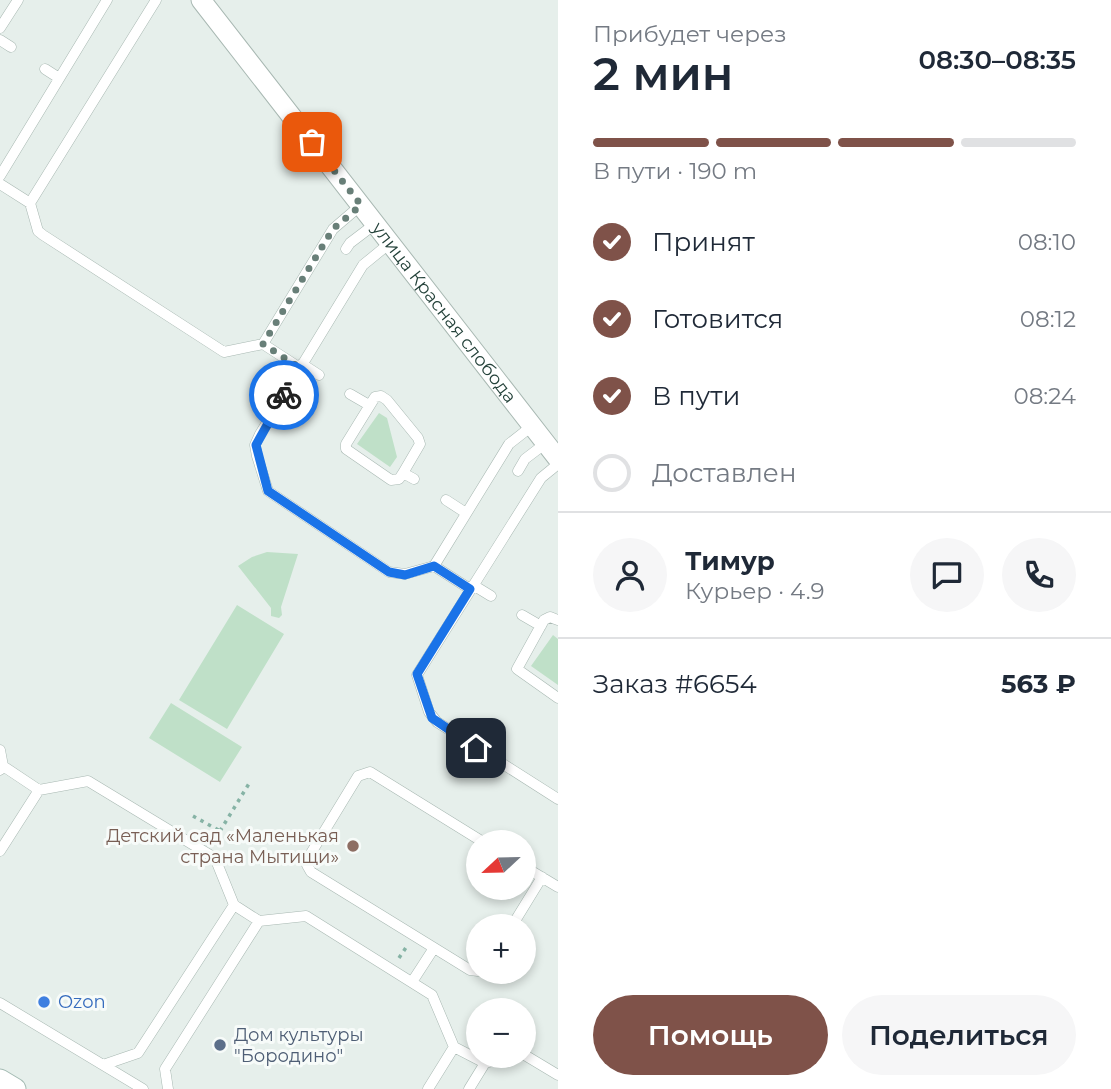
<!DOCTYPE html>
<html lang="ru">
<meta charset="utf-8">
<style>
body{margin:0;font-family:Montserrat,sans-serif;background:#f6f6f7;color:#1f2937;height:100vh;display:flex;flex-direction:column;font-size:26px;white-space:nowrap}
*{box-sizing:border-box;margin:0}
p{font-size:23px;color:#747a83}
.icon{flex:none;width:38px;height:38px;fill:none;stroke:currentColor;stroke-width:2;stroke-linecap:round;stroke-linejoin:round}
.map{position:relative;flex:1;overflow:hidden}
.side{display:flex;flex-direction:column;background:#fff;width:553px}
.side>*{flex:none}
.needle{width:46px;rotate:248deg}
.tools{position:absolute;left:466px;top:830px;display:grid;gap:14px}
.tools a{display:grid;place-items:center;width:70px;height:70px;border-radius:50%;background:#fff;box-shadow:0 4px 10px #0003;font-size:35px}
.pin{position:absolute;display:grid;place-items:center;width:60px;height:60px;color:#fff;margin:-30px;border-radius:14px;box-shadow:0 4px 10px #0006}
.courier{position:absolute;display:grid;place-items:center;width:70px;height:70px;margin:-35px;border:5px solid #1a73e8;border-radius:50%;background:#fff;color:#222;box-shadow:0 2px 9px #0007}
.summary em{font-style:normal;font-weight:600}
.summary div{display:flex;flex-direction:column-reverse}
.summary{display:flex;align-items:center;justify-content:space-between;height:119px;padding:0 35px}
h1{font-size:46px;font-weight:600;line-height:52px}
.bar{display:grid;grid-template-columns:repeat(4,1fr);gap:10px 7px;align-content:center;height:84px;padding:0 35px}
.bar i{height:9px;border-radius:5px;background:#e0e1e3}
.bar .on{background:#7f5249}
.bar p{grid-column:span 4}
.line{display:flex;align-items:center;gap:18px;padding:0 35px;border-top:2px solid #e0e1e3}
.line div{flex:1}
.round{display:grid;place-items:center;flex:none;width:74px;height:74px;border-radius:37px;background:#f6f6f7}
ol{padding:0 35px;list-style:none}
li{display:flex;align-items:center;gap:21px;height:77px}
li p{margin-inline-start:auto}
li .icon{padding:7px;border-radius:50%;background:#7f5249;color:#fff;stroke-width:4}
li:last-child{color:#747a83}
li i{width:38px;height:38px;border:4px solid #e0e1e3;border-radius:50%}
.primary-button{display:flex;gap:14px;margin-top:auto;padding:14px 35px}
.primary-button a{flex:1;height:80px;border-radius:42px;background:#7f5249;color:#fff;font-size:28px;font-weight:600;line-height:80px;text-align:center}
.primary-button a+a{background:#f6f6f7;color:#1f2937}
main{display:flex;flex:1;min-height:0}
.map>svg:first-child{display:block}
</style>
<main>
<div class="map">
<svg width="558" height="1089" viewBox="0 0 558 1089">
<rect width="100%" height="100%" fill="#e6efeb"/>
<path fill="#bfe0c8" d="M379,413L387,418L397,457L390,467L357,444Z
M267,552L298,554L281,607L282,615L279,618L271,616V608L238,566L252,557Z
M237,605L284,634L227,729L179,700Z
M553,635L558,639V685L531,666Z
M171,703L242,747L220,782L149,738Z"/>
<g fill="none" stroke-linecap="round" stroke-linejoin="round">
<g stroke="#a8b8b2" stroke-width="11">
<path id="service" d="M0,28L18,0
M0,40L11,47
M45,69L59,78
M0,176L107,0
M0,184L30,203L38,231L43,235L224,352L263,344L333,229L361,205
M30,203L156,0
M390,243L363,265L260,434L255,445L257,456L268,491L389,572L405,574L434,566L509,444L532,426
M346,249L350,243L375,224
M263,344L300,368
M302,364L319,375
M350,394L369,405
M558,464L541,478L417,675L429,712L437,722L558,799
M518,471L525,459L546,443
M403,473L399,479L391,480L346,449V444L375,397L381,396L387,400L418,438L420,444L403,473L414,479
M446,500L466,513
M434,566L470,589
M473,585L491,596
M522,615L541,626
M558,620L550,617L544,620L517,669L558,698
M0,750L3,766L0,770
M3,766L39,790
M0,851L39,790L88,781L215,858L234,905L138,1053L103,1065
M523,866L558,887
M234,905L259,921
M512,926L542,877
M478,971L470,970L311,872L307,865L308,858L358,776L370,772L483,842
M412,982L434,948
M0,1003L143,1089
M454,1047L485,1063
M523,1054L558,1075
M168,1089L165,1069L259,921L306,916L432,995L454,1047L428,1089
M469,1089L485,1063L517,1055"/>
</g>
<g stroke="#a8b8b2" stroke-width="21">
<g id="minor">
<path id="s1" d="M201,0L558,459"/>
</g>
</g>
<g stroke="#a4bbb3" stroke-width="23">
<path id="secondary" d="M0,1080L15,1089"/>
</g>
<path stroke="#86b3a5" stroke-width="3.5" stroke-dasharray="3.5 5" stroke-linecap="butt" d="M193,816L220,831L213,842
M220,831L250,782
M399,958L407,946"/>
<use href="#service" stroke="#fff" stroke-width="10"/>
<use href="#minor" stroke="#fff" stroke-width="19"/>
<use href="#secondary" stroke="#fff" stroke-width="21"/>
</g>
<g fill="none" stroke-linecap="round" stroke-linejoin="round">
<path stroke="#687f78" stroke-width="7" stroke-dasharray="0 12.6" d="M284,395L300,368L263,344L333,229L361,205L312,142"/>
<path stroke="#1a73e8" stroke-width="9" d="M284,395L256,445L268,491L389,572L405,575L434,566L470,589L417,674L432,718L476,748"/>
</g>
<circle fill="#8d6e63" stroke="#f7fbf9" stroke-width="2.5" cx="353" cy="846" r="7"/>
<circle fill="#3f7fe0" stroke="#f7fbf9" stroke-width="2.5" cx="44" cy="1002" r="7"/>
<circle fill="#5c6f8a" stroke="#f7fbf9" stroke-width="2.5" cx="220" cy="1045" r="7"/>
<g text-anchor="middle" dominant-baseline="central" stroke-width="6" stroke-linejoin="round" paint-order="stroke">
<g font-size="18" fill="#24423a" stroke="#f7fbf9">
<text stroke="none"><textPath href="#s1" startOffset="396">улица Красная слобода</textPath></text>
</g>
<g font-size="18" fill="#785e54" stroke="#f7fbf9" text-anchor="end">
<text x="339" y="836">Детский сад «Маленькая<tspan x="339" dy="21">страна Мытищи»</tspan></text>
</g>
<g font-size="18" fill="#366cbe" stroke="#f7fbf9" text-anchor="start">
<text x="58" y="1002">Ozon</text>
</g>
<g font-size="18" fill="#4e5e75" stroke="#f7fbf9" text-anchor="start">
<text x="234" y="1035">Дом культуры<tspan x="234" dy="21">"Бородино"</tspan></text>
</g>
</g>
</svg>
<div class="tools">
<a><svg class="needle" viewBox="-14 -14 28 28"><path d="M0-13l5 13h-10z" fill="#e53935"/><path d="M0 13l5-13h-10z" fill="#747a83"/></svg></a>
<a>+</a>
<a>−</a>
</div>
<div class="pin" style="left:312px;top:142px;background:#ea580c"><svg class="icon" aria-label="bag" viewBox="0 0 24 24"><path d="M5 8h14l-1 12H6zM9 8a3 3 0 0 1 6 0"/></svg></div>
<div class="pin" style="left:476px;top:748px;background:#1f2937"><svg class="icon" aria-label="home" viewBox="0 0 24 24"><path d="M3 11l9-7 9 7M6 9v11h12V9"/></svg></div>
<div class="courier" style="left:284px;top:395px"><svg class="icon" aria-label="bike" viewBox="0 0 24 24"><circle cx="6" cy="16" r="4"/><circle cx="18" cy="16" r="4"/><path d="M6 16l4-8h5l3 8M10 8l3 8H6M13 5h3"/></svg></div>
</div>
<section class="side">
<div class="summary"><div><h1>2 мин</h1><p>Прибудет через</p></div><em>08:30–08:35</em></div>
<div class="bar"><i class="on"></i><i class="on"></i><i class="on"></i><i></i><p>В пути · 190 m</p></div>
<ol>
<li><svg class="icon" aria-label="check" viewBox="0 0 24 24"><path d="M5 12l5 5 9-10"/></svg>Принят<p>08:10</p></li>
<li><svg class="icon" aria-label="check" viewBox="0 0 24 24"><path d="M5 12l5 5 9-10"/></svg>Готовится<p>08:12</p></li>
<li><svg class="icon" aria-label="check" viewBox="0 0 24 24"><path d="M5 12l5 5 9-10"/></svg>В пути<p>08:24</p></li>
<li><i></i>Доставлен</li>
</ol>
<div class="line" style="height:126px"><a class="round"><svg class="icon" aria-label="person" viewBox="0 0 24 24"><circle cx="12" cy="8" r="4"/><path d="M4 21q1-7 8-7t8 7"/></svg></a><div><b>Тимур</b><p>Курьер · 4.9</p></div><a class="round"><svg class="icon" aria-label="chat" viewBox="0 0 24 24"><path d="M4 5h16v11H9l-5 4z"/></svg></a><a class="round"><svg class="icon" aria-label="phone" viewBox="0 0 24 24"><path d="M5 4h4l2 5-3 2q2 4 5 5l2-3 5 2v4C11 20 4 13 5 4z"/></svg></a></div>
<div class="line" style="height:91px"><div>Заказ #6654</div><b>563 ₽</b></div>
<div class="primary-button"><a>Помощь</a><a>Поделиться</a></div>
</section>
</main>
